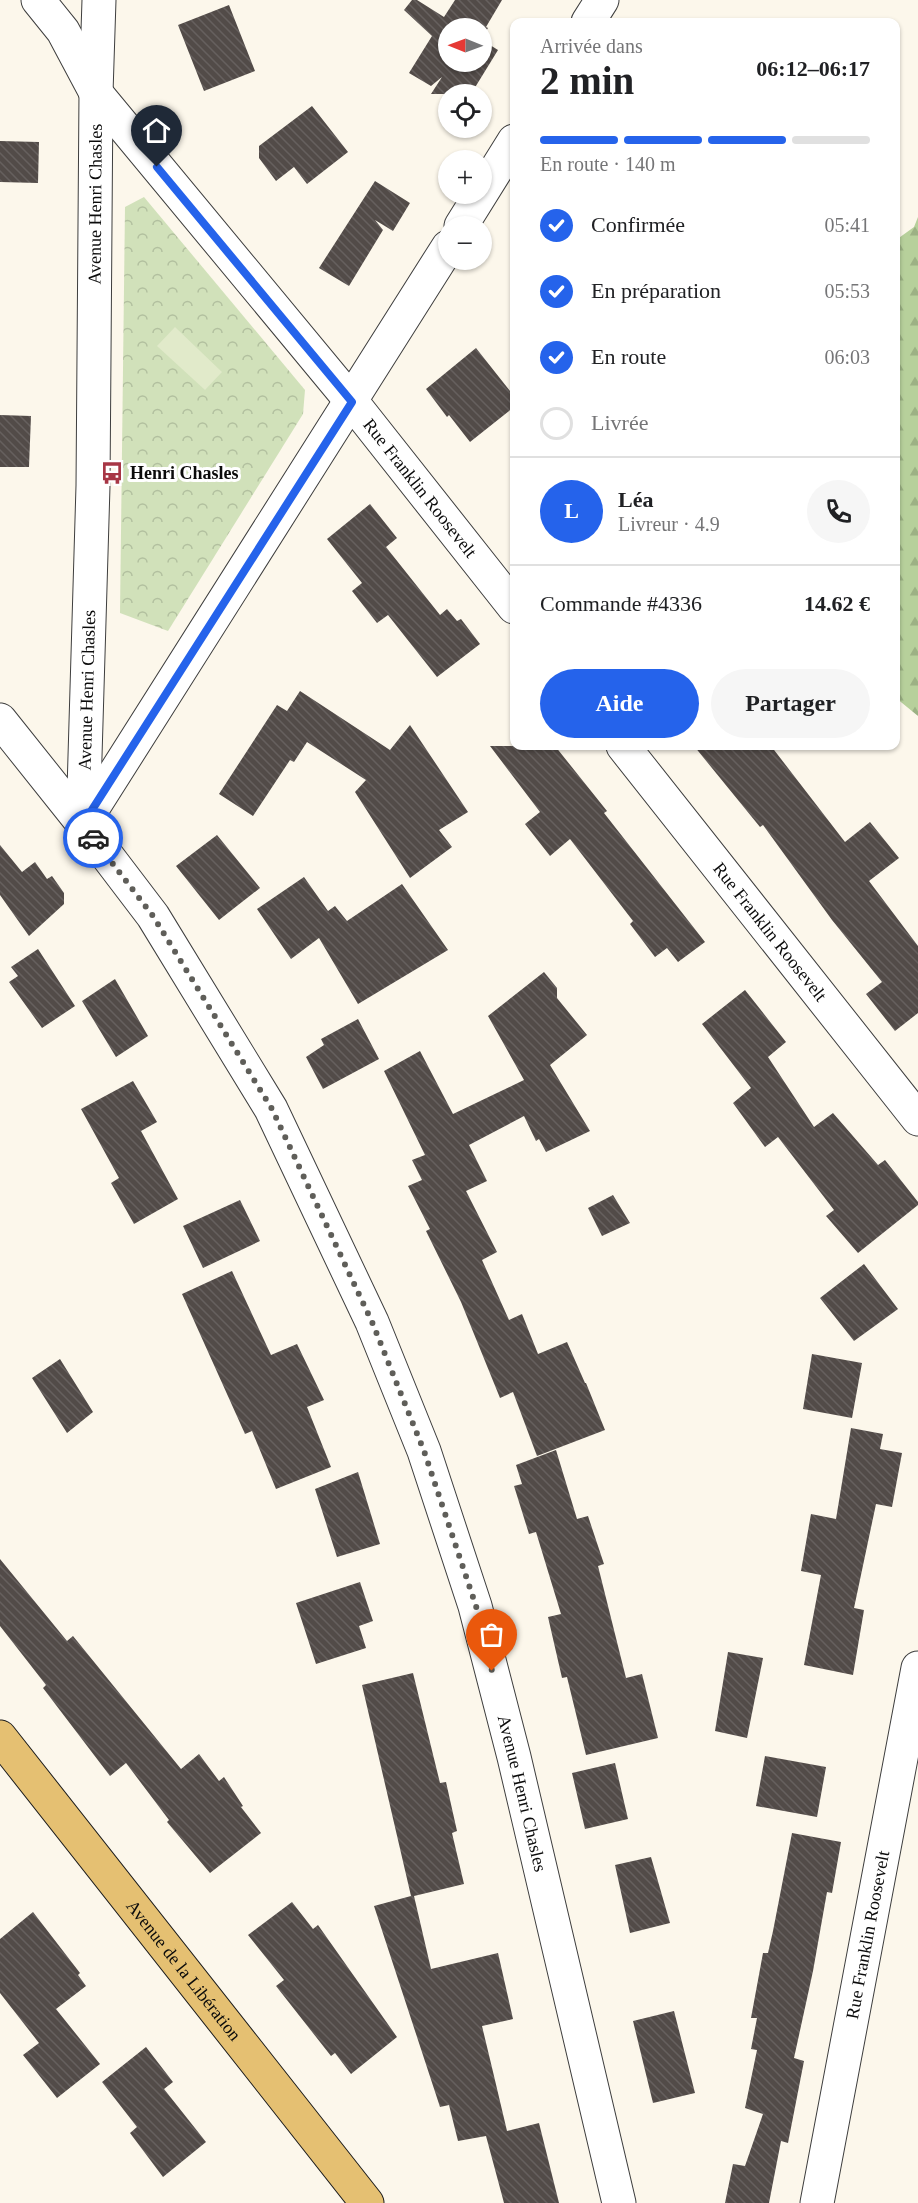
<!DOCTYPE html>
<html lang="fr">
<meta charset="utf-8">
<style>
body{margin:0;font-family:"Times New Roman",serif;background:#f6f6f6;color:#202124;height:100vh;display:flex;flex-direction:column;font-size:22px;white-space:nowrap}
*{box-sizing:border-box;margin:0}
p{font-size:20px;color:#757577}
.icon{flex:none;width:33px;height:33px;fill:none;stroke:currentColor;stroke-width:2;stroke-linecap:round;stroke-linejoin:round}
.map{position:relative;flex:1;overflow:hidden}
.drawer{position:absolute;left:510px;top:18px;width:390px;height:732px;display:flex;flex-direction:column;background:#fff;border-radius:12px;box-shadow:0 2px 4px #0004}
.drawer>*{flex:none}
.needle{width:39px;rotate:271deg}
.tools{position:absolute;left:438px;top:18px;display:grid;gap:12px}
.tools a{display:grid;place-items:center;width:54px;height:54px;border-radius:50%;background:#fff;box-shadow:0 2px 4px #0004;font-size:30px}
.pin{position:absolute;display:grid;place-items:center;width:51px;height:51px;color:#fff;margin:-62px -26px;border-radius:50% 50% 50% 0;rotate:-45deg;box-shadow:0 0 6px #0007}
.pin .icon{rotate:45deg}
.courier{position:absolute;display:grid;place-items:center;width:60px;height:60px;margin:-30px;border:4px solid #2563eb;border-radius:50%;background:#fff;color:#222;box-shadow:0 2px 8px #0007}
.overview em{font-style:normal;font-weight:800}
.overview div{display:flex;flex-direction:column-reverse}
.overview{display:flex;align-items:center;justify-content:space-between;height:102px;padding:0 30px}
h1{font-size:39px;font-weight:800;line-height:45px}
.bar{display:grid;grid-template-columns:repeat(4,1fr);gap:9px 6px;align-content:center;height:72px;padding:0 30px}
.bar i{height:8px;border-radius:4px;background:#e0e0e0}
.bar .on{background:#2563eb}
.bar p{grid-column:span 4}
.line{display:flex;align-items:center;gap:15px;padding:0 30px;border-top:2px solid #e0e0e0}
.line div{flex:1}
.round{display:grid;place-items:center;flex:none;width:63px;height:63px;border-radius:32px;background:#f6f6f6}
ol{padding:0 30px;list-style:none}
li{display:flex;align-items:center;gap:18px;height:66px}
li p{margin-inline-start:auto}
li .icon{padding:6px;border-radius:50%;background:#2563eb;color:#fff;stroke-width:4}
li:last-child{color:#757577}
li i{width:33px;height:33px;border:3px solid #e0e0e0;border-radius:50%}
.primary-button{display:flex;gap:12px;margin-top:auto;padding:12px 30px}
.primary-button a{flex:1;height:69px;border-radius:36px;background:#2563eb;color:#fff;font-size:24px;font-weight:800;line-height:69px;text-align:center}
.primary-button a+a{background:#f6f6f6;color:#202124}
.map>svg:first-child{display:block}
</style>
<div class="map">
<svg width="918" height="2203" viewBox="0 0 918 2203">
<defs>
<pattern id="forest-firs" width="22" height="20" patternUnits="userSpaceOnUse" patternTransform="scale(1.5)"><rect width="22" height="20" fill="#b7d09b"/><path d="M5 1l3.5 6h-7zM16 11l3.5 6h-7z" fill="#9cb184"/></pattern>
<pattern id="park-crowns" width="20" height="18" patternUnits="userSpaceOnUse" patternTransform="scale(1.5)"><rect width="20" height="18" fill="#d1e1ba"/><path d="M2 6a3 3 0 1 1 6 0M12 15a3 3 0 1 1 6 0" fill="none" stroke="#b2c09f"/></pattern>
<pattern id="building-back-hatch" width="6" height="6" patternUnits="userSpaceOnUse" patternTransform="scale(1.5)"><rect width="6" height="6" fill="#524b48"/><path d="M-1 5l2 2M0 0l6 6M5-1l2 2" fill="none" stroke="#66605e"/></pattern>
</defs>
<rect width="100%" height="100%" fill="#fcf7eb"/>
<path fill="url(#forest-firs)" d="M918,217V716L896,698V240L914,227Z"/>
<path fill="url(#park-crowns)" d="M144,197L305,390L303,414L168,631L120,613L125,207Z"/>
<path fill="#e1eaca" d="M175,327L222,372L205,390L157,346Z"/>
<path fill="url(#building-back-hatch)" d="M412,0H417L444,17L455,0H502L486,27L488,28L482,38V28H448V62H482V40L498,50L471,94H431L442,77L431,86L409,73L432,36L404,10Z
M229,5L255,71L204,91L178,25Z
M312,106L348,152L307,184L294,167L276,181L259,158V146Z
M0,141L39,142L38,183L0,182Z
M375,181L410,203L393,231L375,220L383,230L349,286L319,268Z
M476,348L514,396V407L470,442L449,415L447,417L426,389Z
M0,415L31,416L29,467H0Z
M370,504L397,538L386,547L440,615L447,609L457,621L461,619L480,644L437,677L388,615L377,623L352,591L362,583L327,539Z
M300,691L390,750L410,725L468,812L439,830L452,847L410,878L355,792L366,780L307,742L294,762L290,760L253,816L219,794L277,705L287,711Z
M490,746H555L607,811L604,813L705,942L678,962L667,948L655,957L630,924L633,921L570,839L550,856L525,824L540,812Z
M694,746H771L845,842L870,822L899,858L869,881L918,946V1013L895,1031L866,994L882,982L832,920L763,825L760,827Z
M217,835L260,888L219,920L176,866Z
M0,845L22,872L35,862L47,879L52,876L64,893V904L29,936L0,895Z
M304,877L328,911L335,906L347,921L402,884L448,950L358,1004L319,938L291,959L257,909Z
M38,949L75,1006L42,1028L9,982L18,976L11,967Z
M544,972L557,988V998L587,1035L550,1065L590,1131L546,1152L539,1139L536,1141L524,1116L469,1145L487,1181L466,1191L497,1252L482,1260L509,1320L522,1314L538,1354L567,1342L585,1383H586L605,1430L537,1456L513,1392L500,1398L461,1302L426,1231L430,1229L408,1186L422,1180L412,1160L425,1155L384,1071L420,1051L453,1114L524,1080L488,1016Z
M115,979L148,1036L116,1057L82,1001Z
M745,990L786,1042L768,1057L814,1127L833,1113L878,1165L885,1160L918,1202V1205L858,1253L826,1216L834,1210L778,1137L765,1147L733,1103L751,1088L702,1024Z
M358,1019L379,1059L323,1089L306,1057L324,1045L321,1039Z
M133,1081L157,1122L141,1131L178,1199L134,1224L111,1183L119,1178L81,1109Z
M613,1195L630,1223L602,1236L588,1208Z
M240,1200L260,1241L203,1268L183,1226Z
M864,1264L898,1309L854,1341L820,1298Z
M232,1271L271,1355L297,1344L324,1400L307,1407L331,1467L276,1489L252,1431L245,1434L182,1294Z
M812,1354L862,1363L852,1418L803,1409Z
M60,1359L93,1412L67,1433L32,1378Z
M851,1428L883,1434L880,1449L902,1453L892,1507L876,1504L854,1608L864,1610L853,1675L804,1665L821,1575L801,1571L811,1514L836,1519Z
M556,1450L577,1519L588,1516L604,1564L598,1566L626,1678L642,1674L658,1738L586,1755L567,1677L562,1678L548,1617L561,1614L536,1532L529,1534L514,1486L522,1484L516,1465Z
M358,1472L380,1544L337,1557L315,1489Z
M0,1559L67,1641L73,1636L181,1769L199,1754L219,1781L224,1777L243,1806L241,1807L261,1833L210,1873L167,1822L169,1820L126,1763L110,1776L43,1688L46,1685L0,1626Z
M360,1582L373,1621L359,1626L366,1648L316,1664L296,1603Z
M728,1652L763,1658L747,1738L715,1731Z
M413,1673L440,1783L446,1782L457,1831L452,1833L464,1884L414,1896L431,1969L498,1953L513,2019L482,2026L494,2076L507,2131L539,2123L559,2203H504L486,2136L458,2141L449,2105L440,2107L374,1906L411,1896L362,1685Z
M765,1756L826,1767L817,1817L756,1806Z
M615,1763L628,1819L585,1829L572,1773Z
M792,1833L841,1842L832,1893L827,1892L813,1971L794,2058L804,2061L788,2143L781,2141L769,2203H725L733,2164L745,2166L763,2114L745,2108L757,2050L751,2049L757,2018H751L763,1953H768L773,1931Z
M651,1857L670,1923L630,1933L615,1865Z
M292,1902L313,1929L318,1925L397,2037L351,2074L335,2053L331,2056L276,1986L284,1980L248,1935Z
M33,1912L80,1973L78,1975L86,1986L56,2009L100,2064L57,2098L23,2055L39,2043L0,1993V1939Z
M674,2011L695,2093L653,2103L633,2021Z
M146,2047L173,2082L164,2089L206,2142L163,2177L130,2133L137,2127L102,2082Z"/>
<g fill="none" stroke-linecap="round" stroke-linejoin="round">
<g stroke="#3e3e3e" stroke-width="35">
<g id="minor">
<path id="s1" d="M38,0L63,31L96,93L352,402L514,607"/>
<path d="M588,22L602,0"/>
<path d="M461,226L514,141"/>
<path id="s2" d="M0,720L83,824L153,916L271,1109L372,1322L424,1451L475,1606L514,1757L619,2203"/>
<path id="s3" d="M623,746L918,1119"/>
<path d="M84,822L448,247"/>
<path id="s4" d="M83,824L93,486L96,93L99,0"/>
<path id="s5" d="M817,2203L918,1668"/>
</g>
</g>
<g stroke="#1c1c1c" stroke-width="35">
<g id="major">
<path id="s6" d="M0,1737L367,2203"/>
</g>
</g>
<use href="#minor" stroke="#fff" stroke-width="33"/>
<use href="#major" stroke="#e5c072" stroke-width="33"/>
</g>
<g fill="none" stroke-linecap="round" stroke-linejoin="round">
<path stroke="#5f5e59" stroke-width="6" stroke-dasharray="0 10.8" d="M93,838L153,916L272,1109L372,1322L424,1451L476,1606L492,1671"/>
<path stroke="#2563eb" stroke-width="8" d="M93,838L83,824L352,402L157,167"/>
</g>
<defs>
<g id="bus-bare" transform="scale(1.8)"><path d="M-5-6H5V4H4V6H2V4H-2V6H-4V4H-5ZM-3.5-4V0h7V-4ZM-3.5 1.2v1.5H-2V1.2ZM2 1.2v1.5H3.5V1.2Z" fill="#a73645" stroke="#fff" stroke-width="2.5" paint-order="stroke"/></g>
</defs>
<g fill-rule="evenodd">
<use href="#bus-bare" x="112" y="473"/>
</g>
<g text-anchor="middle" dominant-baseline="central" stroke-width="6" stroke-linejoin="round" paint-order="stroke">
<g font-size="18" fill="#0b0b0b" stroke="#fff">
<text stroke="none"><textPath href="#s4" startOffset="620">Avenue Henri Chasles</textPath></text>
<text stroke="none"><textPath href="#s1" startOffset="621">Rue Franklin Roosevelt</textPath></text>
<text stroke="none"><textPath href="#s4" startOffset="134">Avenue Henri Chasles</textPath></text>
<text stroke="none"><textPath href="#s3" startOffset="237">Rue Franklin Roosevelt</textPath></text>
<text stroke="none"><textPath href="#s2" startOffset="1206">Avenue Henri Chasles</textPath></text>
<text stroke="none"><textPath href="#s5" startOffset="273">Rue Franklin Roosevelt</textPath></text>
<text stroke="none"><textPath href="#s6" startOffset="297">Avenue de la Libération</textPath></text>
</g>
<g font-size="18" font-weight="bold" fill="#0b0b0b" stroke="#fff" text-anchor="start">
<text x="130" y="473">Henri Chasles</text>
</g>
</g>
</svg>
<div class="tools">
<a><svg class="needle" viewBox="-14 -14 28 28"><path d="M0-13l5 13h-10z" fill="#e53935"/><path d="M0 13l5-13h-10z" fill="#757577"/></svg></a>
<a><svg class="icon" aria-label="locate" viewBox="0 0 24 24"><circle cx="12" cy="12" r="6"/><path d="M12 2v4M12 18v4M2 12h4M18 12h4"/></svg></a>
<a>+</a>
<a>−</a>
</div>
<div class="pin" style="left:492px;top:1671px;background:#ea580c"><svg class="icon" aria-label="bag" viewBox="0 0 24 24"><path d="M5 8h14l-1 12H6zM9 8a3 3 0 0 1 6 0"/></svg></div>
<div class="pin" style="left:157px;top:167px;background:#1f2937"><svg class="icon" aria-label="home" viewBox="0 0 24 24"><path d="M3 11l9-7 9 7M6 9v11h12V9"/></svg></div>
<div class="courier" style="left:93px;top:838px"><svg class="icon" aria-label="car" viewBox="0 0 24 24"><path d="M5 17H2v-5l4-1 3-4h7l3 4 3 1v5h-3M9 17h6M6 11h13"/><circle cx="7" cy="17" r="2"/><circle cx="17" cy="17" r="2"/></svg></div>
<section class="drawer">
<div class="overview"><div><h1>2 min</h1><p>Arrivée dans</p></div><em>06:12–06:17</em></div>
<div class="bar"><i class="on"></i><i class="on"></i><i class="on"></i><i></i><p>En route · 140 m</p></div>
<ol>
<li><svg class="icon" aria-label="check" viewBox="0 0 24 24"><path d="M5 12l5 5 9-10"/></svg>Confirmée<p>05:41</p></li>
<li><svg class="icon" aria-label="check" viewBox="0 0 24 24"><path d="M5 12l5 5 9-10"/></svg>En préparation<p>05:53</p></li>
<li><svg class="icon" aria-label="check" viewBox="0 0 24 24"><path d="M5 12l5 5 9-10"/></svg>En route<p>06:03</p></li>
<li><i></i>Livrée</li>
</ol>
<div class="line" style="height:108px"><b class="round" style="background:#2563eb;color:#fff">L</b><div><b>Léa</b><p>Livreur · 4.9</p></div><a class="round"><svg class="icon" aria-label="phone" viewBox="0 0 24 24"><path d="M5 4h4l2 5-3 2q2 4 5 5l2-3 5 2v4C11 20 4 13 5 4z"/></svg></a></div>
<div class="line" style="height:78px"><div>Commande #4336</div><b>14.62 €</b></div>
<div class="primary-button"><a>Aide</a><a>Partager</a></div>
</section>
</div>
